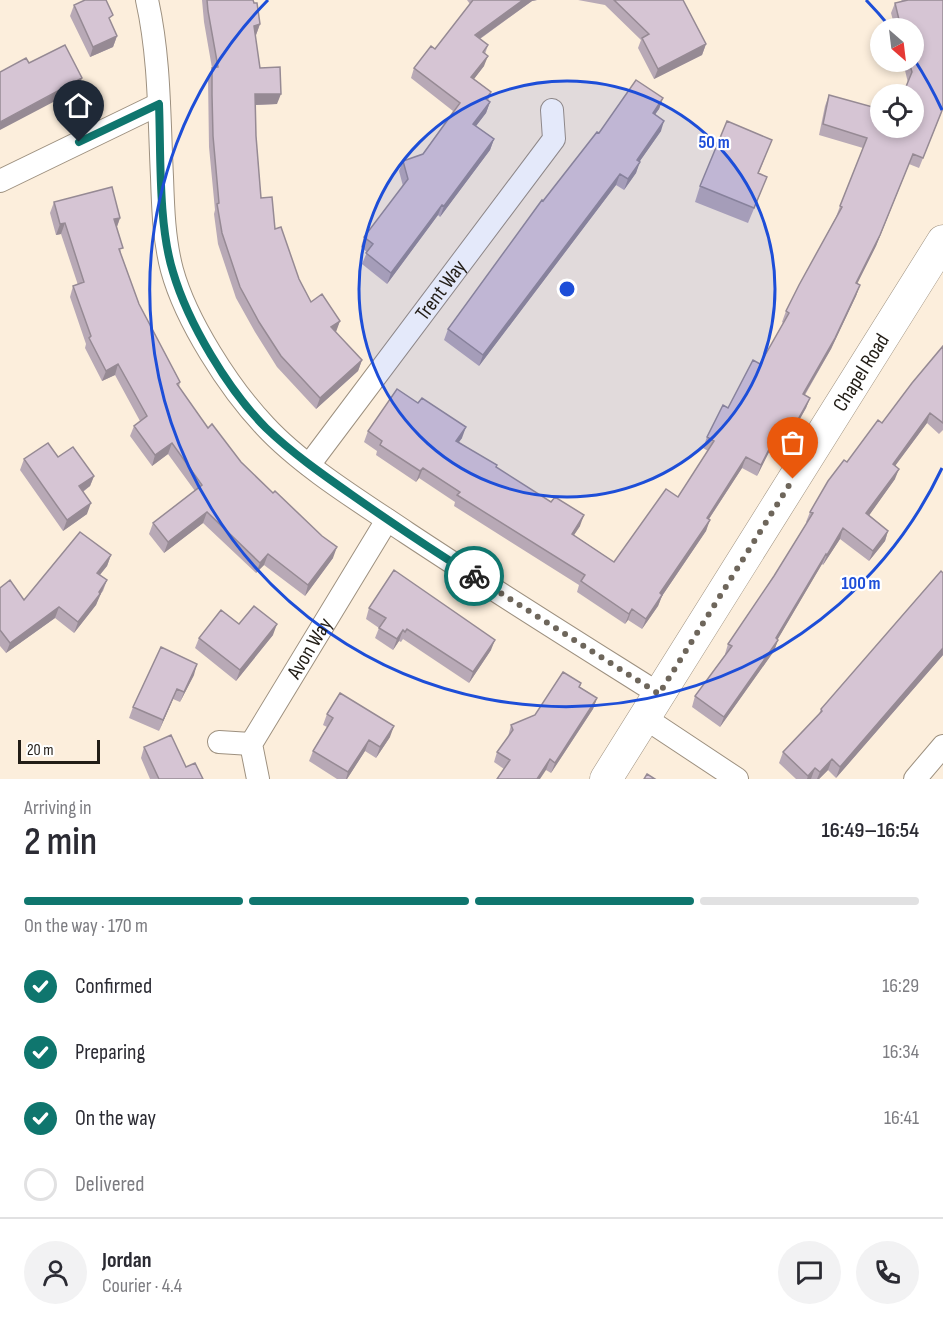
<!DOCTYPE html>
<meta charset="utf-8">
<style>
body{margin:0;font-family:"Sofia Sans Condensed",sans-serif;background:#f2f2f3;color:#2b2b33;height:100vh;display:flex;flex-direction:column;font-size:22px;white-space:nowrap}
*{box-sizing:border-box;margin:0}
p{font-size:20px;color:#7c7c81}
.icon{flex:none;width:33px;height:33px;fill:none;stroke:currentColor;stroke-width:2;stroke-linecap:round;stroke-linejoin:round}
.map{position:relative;height:779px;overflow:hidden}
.side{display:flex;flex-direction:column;background:#fff;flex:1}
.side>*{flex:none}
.needle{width:39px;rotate:152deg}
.tools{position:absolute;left:870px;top:18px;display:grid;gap:12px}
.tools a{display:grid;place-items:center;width:54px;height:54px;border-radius:50%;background:#fff;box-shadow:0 3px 9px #0003;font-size:30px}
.scale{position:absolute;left:18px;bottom:15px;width:82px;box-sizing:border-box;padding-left:6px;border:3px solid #221d16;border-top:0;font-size:16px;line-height:21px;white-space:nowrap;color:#221d16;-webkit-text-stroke:4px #fff;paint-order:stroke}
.pin{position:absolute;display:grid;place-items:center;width:51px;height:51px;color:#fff;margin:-62px -26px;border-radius:50% 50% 50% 0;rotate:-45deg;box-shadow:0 0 6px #0007}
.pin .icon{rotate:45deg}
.courier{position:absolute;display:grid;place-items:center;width:60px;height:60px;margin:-30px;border:4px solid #0f766e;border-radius:50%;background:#fff;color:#222;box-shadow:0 2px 8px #0007}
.head em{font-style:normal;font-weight:600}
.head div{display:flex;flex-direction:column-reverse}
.head{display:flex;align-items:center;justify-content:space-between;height:102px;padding:0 24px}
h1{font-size:39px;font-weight:600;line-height:45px}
.bar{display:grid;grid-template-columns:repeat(4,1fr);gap:9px 6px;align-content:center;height:72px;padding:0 24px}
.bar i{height:8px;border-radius:4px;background:#e1e1e2}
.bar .on{background:#0f766e}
.bar p{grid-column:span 4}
.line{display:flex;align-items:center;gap:15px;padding:0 24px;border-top:2px solid #e1e1e2}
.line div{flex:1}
.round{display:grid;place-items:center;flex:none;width:63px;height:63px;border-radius:32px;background:#f2f2f3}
ol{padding:0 24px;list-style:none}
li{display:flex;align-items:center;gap:18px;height:66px}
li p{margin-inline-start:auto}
li .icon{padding:6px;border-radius:50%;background:#0f766e;color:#fff;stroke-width:4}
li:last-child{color:#7c7c81}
li i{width:33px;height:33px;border:3px solid #e1e1e2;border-radius:50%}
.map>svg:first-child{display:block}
</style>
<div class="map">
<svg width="943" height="779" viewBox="0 0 943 779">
<rect width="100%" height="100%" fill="#fceedc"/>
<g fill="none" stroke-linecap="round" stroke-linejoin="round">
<g stroke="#9d907f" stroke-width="24">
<g id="street">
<path d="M147,0C160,58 159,118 162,177C163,208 164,240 172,270C186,321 229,388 265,426C302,466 361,502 407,533C490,588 575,641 659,694"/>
<path d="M0,181L159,104"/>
<path id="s1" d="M309,465L554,139L552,110"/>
<path d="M645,718L737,779"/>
<path d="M219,742L251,744"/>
<path id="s2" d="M258,779L251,744L387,520"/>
<path d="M915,779L943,746"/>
</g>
</g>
<g stroke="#9d907f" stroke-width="33">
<g id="secondary">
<path id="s3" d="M606,779L943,241"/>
</g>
</g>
<use href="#street" stroke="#fff" stroke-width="22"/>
<use href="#secondary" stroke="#fff" stroke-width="32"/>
</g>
<path fill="#b8a9b6" d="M202,0H253L260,24L256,35H255L260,68L277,104L256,105V136L261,198L299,279L311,302L340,321L335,332L362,360L358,371L316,409L277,367L255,332L236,298L218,244L214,214L215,210L209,147L208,78L212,68L204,22Z
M467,0H537L532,1L480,39L488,45L485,54L484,66L474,79L491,92L488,101L490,102L486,113L476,126L494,139L490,150L440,217L438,215L387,284L362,264L367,252L361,247L364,237L403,186L399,171L403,161L423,154L453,111L411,78L414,68L435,49L470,4Z
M578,0H683L706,44L702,55L654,79L638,48L641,40L605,5Z
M901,0H943V109L919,168L909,164L876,246L857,284L860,285L856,296L831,349L805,395L810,398L806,408L788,440L778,434L757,476L742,468L709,519L706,531L662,596L658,606L642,629L628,620L625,624L577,592L579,585L454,506L455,502L419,478L416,482L376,455L377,451L364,442L368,431L462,438L459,442L580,526L574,535L614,562L678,497L708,451L703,448L707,437L760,364L783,323L782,322L786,311L836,217L840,206L863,148L819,135L825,106L829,95L914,128L908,83L903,62H914V28H895L891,13L895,3L902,1Z
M74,5L110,22L117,36L113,47L90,57L70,16Z
M663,98L659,109L655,114L661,131L639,162L636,173L624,190L616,185L479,366L444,340L448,329L543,201L599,133Z
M766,155L759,173L761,192L748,223L695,202L700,186Z
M54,202L120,218L117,227L121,254L139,304L180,382L179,387L208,428L333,558L305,596L264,565L256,573L203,523L164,553L149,534L153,523L195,491L168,454L152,466L130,436L134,426L140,421L115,375L102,381L85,348L86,344L70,297L73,286L78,285L61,234L56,235L50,213Z
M943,346V430L939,434L927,423L895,466V479L869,515L888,531L885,541L869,561L840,539L823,565L822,564L777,640H778L774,651L720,727L692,707L695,696L725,655V654L728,644L774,576L807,523L806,522L810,512L847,462L882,423Z
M58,457L94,476L90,486L83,492L87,514L63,531L20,470L24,459Z
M111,555L107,566L100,575L107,580L103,591L99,596L96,605L74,633L55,618L6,653L0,646V588L24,600Z
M943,573V655L836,778L828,770L819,779H796L779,763L783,752L819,714L821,709Z
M369,608L491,650L469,683L403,639L401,642L399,641L393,650L375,638L379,628L366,619Z
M239,624L273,635L236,681L195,648L199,638Z
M194,675L180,702L173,699L159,731L129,718L133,707Z
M581,683L580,687L597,698L593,709L551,773L546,770L504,769L494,762L497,752L508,737L511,725L535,715Z
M327,714L390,737L376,758L365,751L347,779H337L309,761L313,751L327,727L323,725Z
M144,747L186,767L203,779H150L141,758Z"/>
<path fill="#968a94" d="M523,0H537L532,1L471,45L475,35Z
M260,24L256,35L250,37L254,26Z
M117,36L113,47L90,57L93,47Z
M706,44L702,55L654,79L658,69Z
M488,56L484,66L467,88L471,77Z
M82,78L78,89L0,130V122Z
M255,94H281L277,104L252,105Z
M663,98L659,109L649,123L653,113Z
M490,102L486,113L469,135L473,124Z
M664,121L661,131L633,171L637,160Z
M494,139L490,150L440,217L444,206Z
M640,162L636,173L624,190L628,179Z
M909,164L876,246L852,294L856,283Z
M620,174L616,185L479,366L483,355Z
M442,205L438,215L387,284L391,273Z
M120,218L116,229L114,219Z
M65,223L61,234L56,235L60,224Z
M860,285L856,296L831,349L799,404L803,394Z
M340,321L336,332L327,338L331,327Z
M362,360L358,371L316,409L320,398Z
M118,364L115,375L102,381L106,371Z
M810,398L806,408L788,440L792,430Z
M930,413L927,423L889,474L893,464Z
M782,424L778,434L757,476L761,465Z
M466,427L462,438L452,451L456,441Z
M172,443L168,454L152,466L155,455Z
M746,457L742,468L703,528L707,518Z
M423,468L419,478L416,482L420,471Z
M899,469L895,479L863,524L866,513Z
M94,476L90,486L75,497L79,486Z
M91,503L87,514L63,531L67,520Z
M207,512L203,523L164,553L168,542Z
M584,515L580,526L568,544L572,534Z
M710,520L706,531L662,596L658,606L642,629L646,619L660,593Z
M843,528L840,539L823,565L827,555Z
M888,531L885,541L869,561L873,551Z
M337,547L333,558L305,596L308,585Z
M268,554L264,565L256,573L260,563Z
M826,554L822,564L772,649L776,638Z
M111,555L107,566L93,583L97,573Z
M107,580L96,605L74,633L78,622Z
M59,607L55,618L6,653L10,643Z
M632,609L628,620L625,624L629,614Z
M277,624L273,635L236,681L240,670Z
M403,630L399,641L393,650L397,639Z
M495,640L491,650L469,683L473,672Z
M778,640L774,651L720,727L724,717Z
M943,648V655L836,778L840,767Z
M197,664L194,675L180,702L184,692Z
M177,689L173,699L159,731L163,720Z
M597,698L593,709L551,773L555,763Z
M394,726L390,737L376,758L380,747Z
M369,740L365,751L347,779H346L348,772Z
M550,759L546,770L540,779H537Z
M832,759L828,770L819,779H817L820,772Z
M815,768L811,779H807L808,776Z"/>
<path fill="#d6c5d4" stroke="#968a94" stroke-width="1.5" d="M85,0H106L113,15L109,18L117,36L93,47L74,5Z
M207,0H253L254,3H257L260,24L254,26L260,68L280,67L281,94H255L256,136L261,198L272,197L275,229L281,227L299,279L311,302L322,294L340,321L331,327L362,360L320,398L281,356L259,322L240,287L222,233L217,204L219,203L213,136L212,95V68L218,67L208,11Z
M473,0H523L475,35L488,45L483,52L488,56L471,77L491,92L486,99L490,102L473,124L494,139L444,206L442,205L391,273L366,253L373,244L364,237L408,179L403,161L423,154L460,103L414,68L431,46L435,49Z
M614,0H683L706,44L658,69L642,38L649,34Z
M908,0H943V108L923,158L913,154L880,235L856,283L860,285L835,338L803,394L810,398L792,430L782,424L761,465L746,457L707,518L710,520L660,593L662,595L646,619L632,609L629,614L581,581L585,575L457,495L460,492L423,468L420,471L380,445L382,441L368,431L397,389L418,403L422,398L466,427L456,441L497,465L496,467L551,502L555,497L584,515L572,534L614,562L666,489L678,497L714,441L707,437L723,405L728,408L753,360L760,364L789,313L786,311L799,285L842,207L840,206L867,138L823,124L829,95L880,109V128H914V94H903L912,72L909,62H914V28H901L895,3Z
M65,45L82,78L0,122V72L26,58L29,63Z
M636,80L663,98L653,113L664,121L637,160L640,162L628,179L620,174L483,355L448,329L542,200L543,201L597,132L599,133Z
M727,121L772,140L758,173L767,177L754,208L700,186Z
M112,187L120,218L114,219L123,248L119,249L139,304L180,382L177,384L208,428L212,424L241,462L273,493L275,491L322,536L337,547L308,585L268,554L260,563L207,512L168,542L153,523L202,485L172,443L155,455L134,426L147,416L118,364L106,371L89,338L91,336L73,286L84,282L65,223L60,224L54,202Z
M943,346V423L930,413L893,464L899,469L866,513L888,531L873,551L843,528L827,555L826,554L776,638L778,640L724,717L695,696L732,646L728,644L774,576L813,513L810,512L828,481L844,460L847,462L878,420L882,423L912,383Z
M48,443L58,457L73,447L94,476L79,486L91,503L67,520L24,459Z
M80,532L111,555L97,573L107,580L99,592L100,594L78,622L59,607L10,643L0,630V588L10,580L24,600Z
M394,570L495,640L473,672L407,629L405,632L403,630L397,639L379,628L386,618L369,608Z
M941,571L943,573V648L840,767L832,759L820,772L815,768L808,776L783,752L822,711L821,709Z
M254,606L277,624L240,670L199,638L221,610L239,624Z
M161,647L197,664L184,692L177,689L163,720L133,707Z
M563,672L581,683L579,687L597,698L555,763L550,759L537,779H497L510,760L497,752L513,730L511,725L535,715Z
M340,693L394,726L380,747L369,740L348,772L313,751L333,718L327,714Z
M171,735L186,767L195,763L203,779H159L144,747Z
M647,774L655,779H644Z"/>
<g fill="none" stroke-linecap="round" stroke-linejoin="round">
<path stroke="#6e665b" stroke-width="6" stroke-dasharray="0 10.8" d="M474,576L659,694L793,479"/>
<path stroke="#0f766e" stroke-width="8" d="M79,142L159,104C161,154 158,224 173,272C188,323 228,390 266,428C292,453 322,474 352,495C392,523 432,550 474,576"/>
</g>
<circle cx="567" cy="289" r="208" fill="#1d4ed8" fill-opacity=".12"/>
<g fill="none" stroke="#1d4ed8" stroke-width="3">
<circle cx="567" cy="289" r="208"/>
<path d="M942 468A416 416 0 1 1 268 0M866 0A416 416 0 0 1 890 27M914 59A416 416 0 0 1 942 110"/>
</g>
<g text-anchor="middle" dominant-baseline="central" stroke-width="4.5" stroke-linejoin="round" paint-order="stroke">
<g font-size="21" fill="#221d16" stroke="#fff">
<text stroke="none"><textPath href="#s1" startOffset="219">Trent Way</textPath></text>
<text stroke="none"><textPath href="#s3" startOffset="480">Chapel Road</textPath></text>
<text stroke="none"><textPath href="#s2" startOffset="148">Avon Way</textPath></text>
</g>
</g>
<circle cx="567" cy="289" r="9" fill="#1d4ed8" stroke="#fff" stroke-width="3"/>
<g font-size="18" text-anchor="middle" font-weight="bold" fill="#1d4ed8" stroke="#fff" stroke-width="4.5" stroke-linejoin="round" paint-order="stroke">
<text x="714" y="148">50 m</text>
<text x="861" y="589">100 m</text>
</g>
</svg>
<div class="tools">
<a><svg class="needle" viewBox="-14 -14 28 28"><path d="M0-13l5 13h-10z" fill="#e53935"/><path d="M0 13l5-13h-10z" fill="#7c7c81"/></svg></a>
<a><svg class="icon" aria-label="locate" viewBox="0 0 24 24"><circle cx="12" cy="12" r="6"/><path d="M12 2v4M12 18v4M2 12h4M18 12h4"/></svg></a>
</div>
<div class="scale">20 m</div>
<div class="pin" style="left:793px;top:479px;background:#ea580c"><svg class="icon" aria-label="bag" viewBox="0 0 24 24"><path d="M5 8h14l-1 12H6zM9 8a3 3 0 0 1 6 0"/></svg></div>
<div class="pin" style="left:79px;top:142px;background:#1f2937"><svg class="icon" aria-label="home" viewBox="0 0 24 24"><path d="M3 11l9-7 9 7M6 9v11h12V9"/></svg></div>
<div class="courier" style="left:474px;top:576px"><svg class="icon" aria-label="bike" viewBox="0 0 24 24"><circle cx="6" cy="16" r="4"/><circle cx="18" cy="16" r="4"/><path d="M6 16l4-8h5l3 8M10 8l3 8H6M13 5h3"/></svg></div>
</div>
<section class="side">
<div class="head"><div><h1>2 min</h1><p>Arriving in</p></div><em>16:49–16:54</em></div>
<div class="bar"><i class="on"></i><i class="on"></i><i class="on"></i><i></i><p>On the way · 170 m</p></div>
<ol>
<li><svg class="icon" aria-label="check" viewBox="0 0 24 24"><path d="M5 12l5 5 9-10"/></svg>Confirmed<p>16:29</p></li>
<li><svg class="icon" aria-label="check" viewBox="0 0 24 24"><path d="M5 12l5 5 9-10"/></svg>Preparing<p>16:34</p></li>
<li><svg class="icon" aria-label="check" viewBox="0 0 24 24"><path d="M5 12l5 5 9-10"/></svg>On the way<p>16:41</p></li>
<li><i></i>Delivered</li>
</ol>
<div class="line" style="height:108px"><a class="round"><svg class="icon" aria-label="person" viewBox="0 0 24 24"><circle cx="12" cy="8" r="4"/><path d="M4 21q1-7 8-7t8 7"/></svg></a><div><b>Jordan</b><p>Courier · 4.4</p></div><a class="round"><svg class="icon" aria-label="chat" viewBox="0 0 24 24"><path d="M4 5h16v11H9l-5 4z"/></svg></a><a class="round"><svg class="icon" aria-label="phone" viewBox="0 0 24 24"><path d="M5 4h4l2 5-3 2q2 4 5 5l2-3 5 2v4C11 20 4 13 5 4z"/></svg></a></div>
</section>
